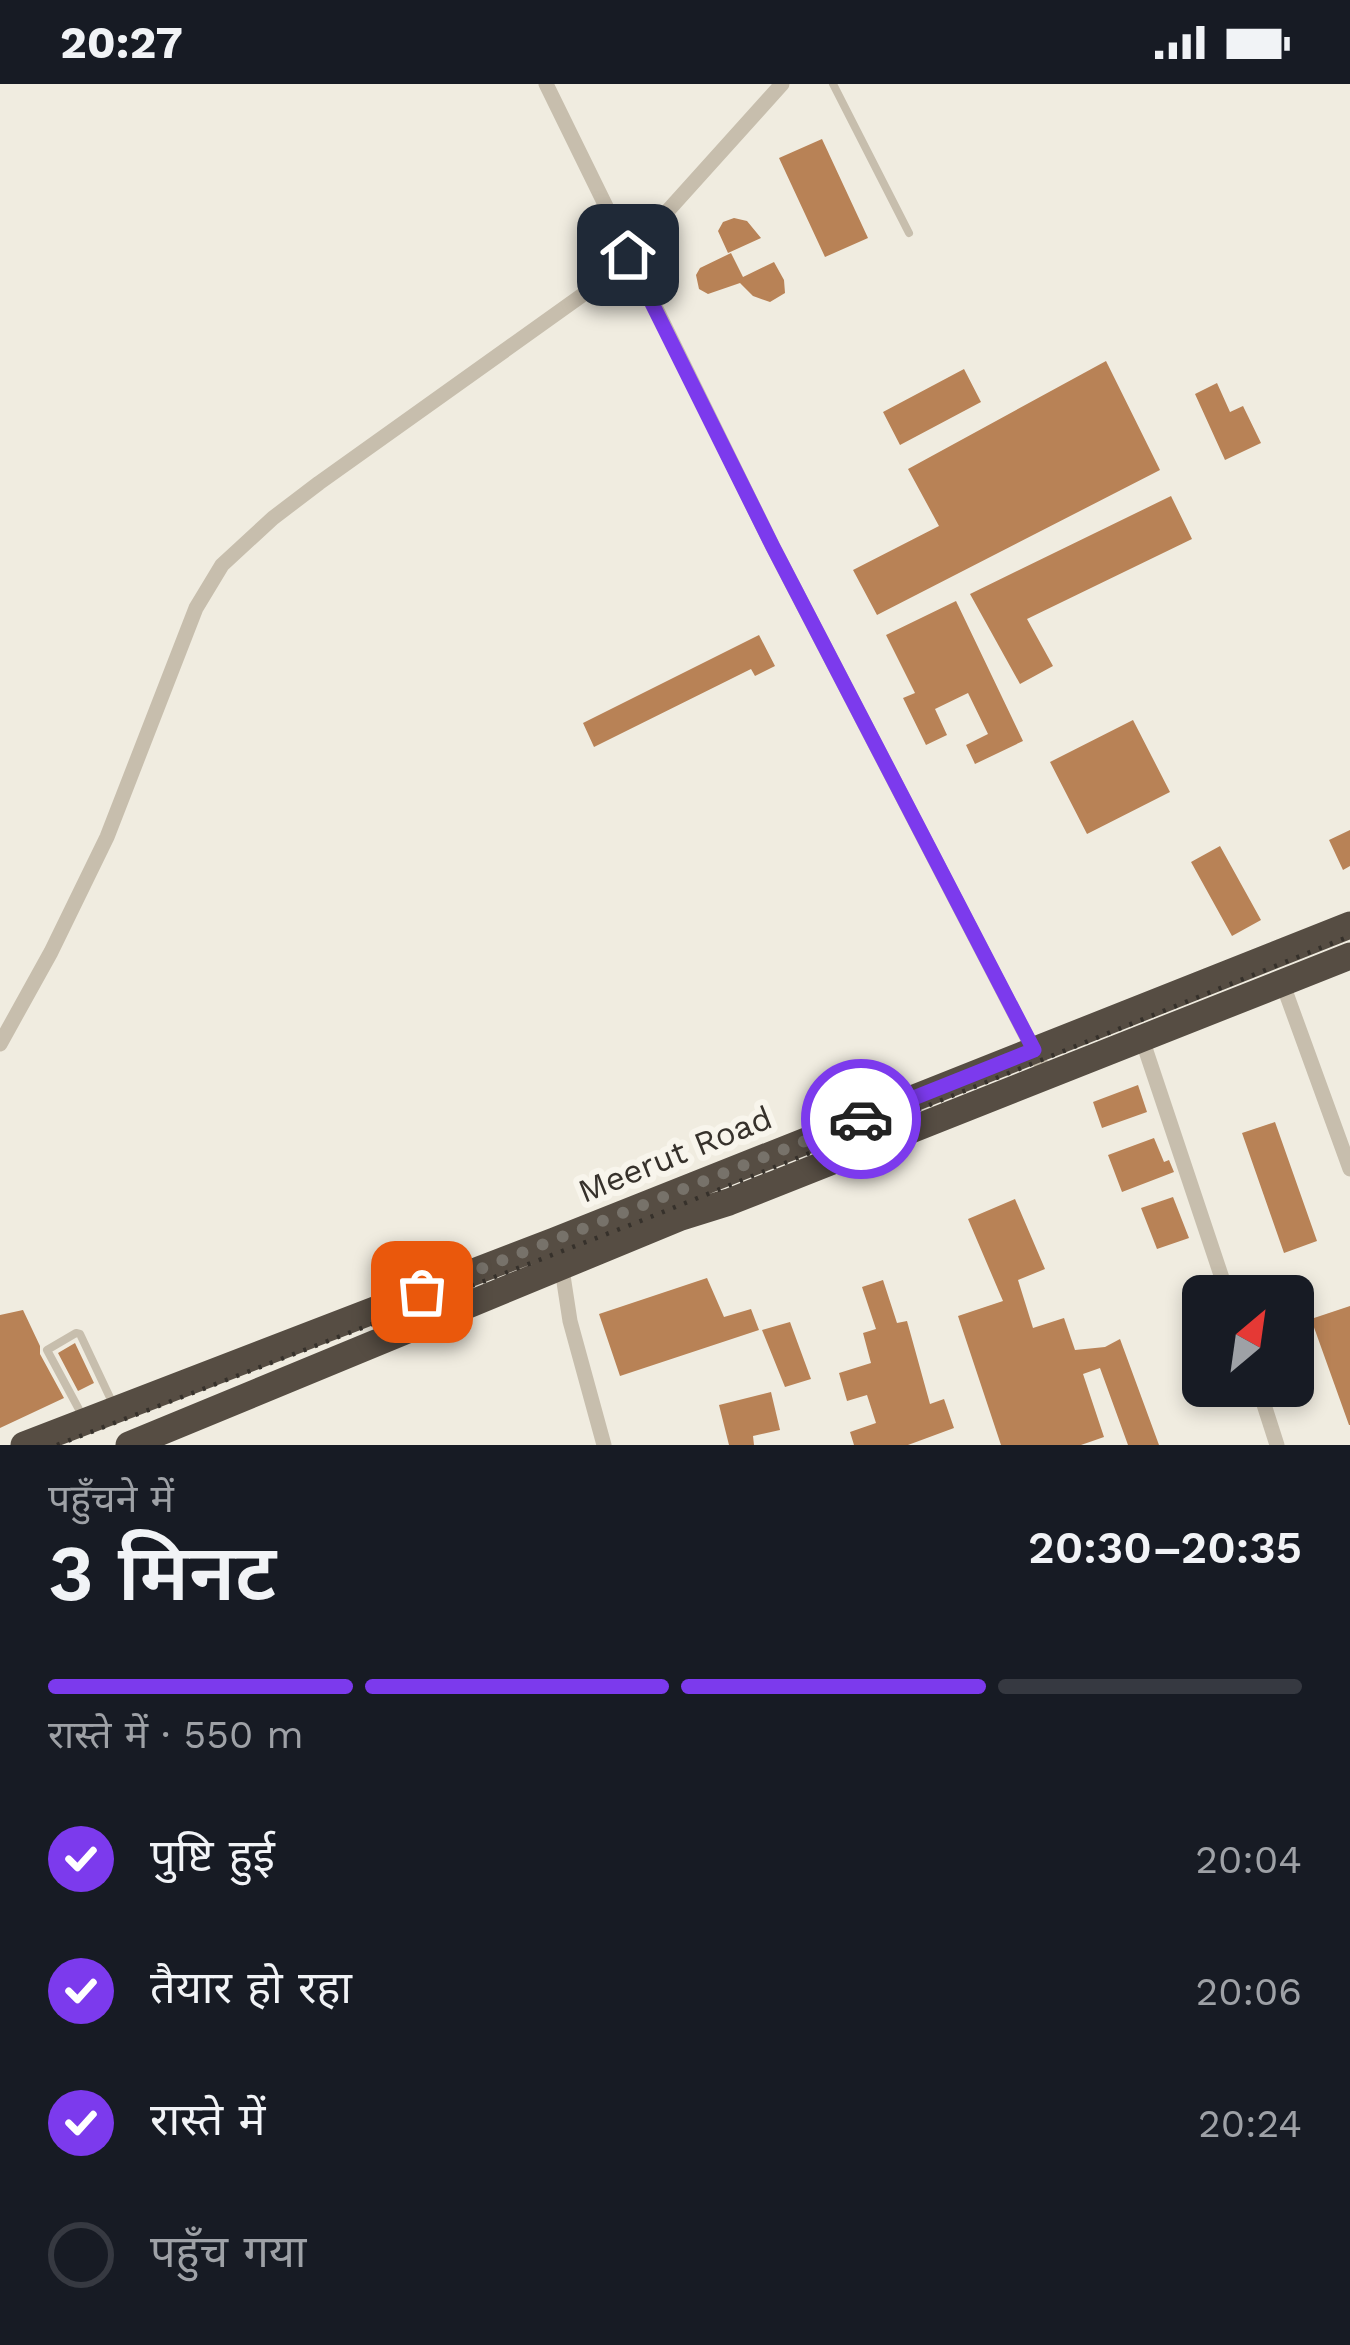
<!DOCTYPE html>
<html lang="hi">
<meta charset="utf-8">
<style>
body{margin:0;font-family:"Work Sans","Noto Sans Devanagari",sans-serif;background:#20242c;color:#f1f3f6;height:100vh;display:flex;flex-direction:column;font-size:45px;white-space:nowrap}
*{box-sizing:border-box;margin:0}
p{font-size:39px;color:#9ea1a6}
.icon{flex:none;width:66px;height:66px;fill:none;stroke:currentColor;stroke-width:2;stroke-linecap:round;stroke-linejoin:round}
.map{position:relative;height:1361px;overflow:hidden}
.details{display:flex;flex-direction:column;background:#171b24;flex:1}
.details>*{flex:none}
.needle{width:78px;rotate:29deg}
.controls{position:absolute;left:1182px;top:1191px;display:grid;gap:24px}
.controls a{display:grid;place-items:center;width:132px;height:132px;border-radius:18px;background:#171b24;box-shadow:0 6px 18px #0003;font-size:60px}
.pin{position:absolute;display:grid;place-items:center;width:102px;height:102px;color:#fff;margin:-51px;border-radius:24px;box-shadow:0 6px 18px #0006}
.courier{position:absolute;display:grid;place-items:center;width:120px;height:120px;margin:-60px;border:9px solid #7c3aed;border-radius:50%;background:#fff;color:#222;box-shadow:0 3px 15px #0007}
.head em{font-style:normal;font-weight:600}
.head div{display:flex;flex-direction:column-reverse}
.head{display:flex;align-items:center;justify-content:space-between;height:204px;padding:0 48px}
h1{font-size:78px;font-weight:600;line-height:90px}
.bar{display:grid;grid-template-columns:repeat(4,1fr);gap:18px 12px;align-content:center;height:144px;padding:0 48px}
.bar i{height:15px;border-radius:9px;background:#363941}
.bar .active{background:#7c3aed}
.bar p{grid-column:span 4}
ol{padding:0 48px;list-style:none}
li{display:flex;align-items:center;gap:36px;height:132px}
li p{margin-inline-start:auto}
li .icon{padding:12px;border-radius:50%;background:#7c3aed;color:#fff;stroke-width:4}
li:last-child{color:#9ea1a6}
li i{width:66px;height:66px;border:6px solid #363941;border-radius:50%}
.status{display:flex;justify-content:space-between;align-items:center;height:84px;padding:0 60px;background:#171b24;direction:ltr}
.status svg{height:33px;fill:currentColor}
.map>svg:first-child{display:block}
</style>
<div class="status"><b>20:27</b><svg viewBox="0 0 49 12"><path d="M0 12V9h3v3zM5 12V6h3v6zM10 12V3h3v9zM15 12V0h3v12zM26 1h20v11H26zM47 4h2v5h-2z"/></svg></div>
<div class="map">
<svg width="1350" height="1361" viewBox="0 0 1350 1361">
<rect width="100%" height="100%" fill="#f0ece0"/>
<path fill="#b88256" d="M822,55L868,154L825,173L779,74Z
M734,134L747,137L761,154L728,169L718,147L723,138Z
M731,169L743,193L774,178L784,196L785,209L770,218L753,212L740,199L708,210L699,205L696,191L700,184Z
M1106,277L1160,386L877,531L853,486L939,442L908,385Z
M964,285L981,318L900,361L883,328Z
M1217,299L1230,328L1243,322L1261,359L1225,376L1195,310Z
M1171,412L1192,455L1027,535L1053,582L1020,600L970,510Z
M956,517L1023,657L975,680L966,661L988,650L968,609L935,625L947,651L926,661L903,614L915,609L886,551Z
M759,551L775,582L755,592L751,585L594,663L583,639Z
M1133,636L1170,708L1087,750L1050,678Z
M1350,746V782L1343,786L1329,756Z
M1220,762L1261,836L1232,852L1191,778Z
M1138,1001L1147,1028L1102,1044L1093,1018Z
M1275,1038L1317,1157L1284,1169L1242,1049Z
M1154,1054L1164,1078L1169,1076L1174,1088L1122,1108L1108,1071Z
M1173,1113L1189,1154L1157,1165L1141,1124Z
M1015,1115L1045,1185L1018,1196L1033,1244L1064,1234L1075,1266L1105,1263L1120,1255L1159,1361H1128L1100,1284L1083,1290L1104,1353L1081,1361H1001L958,1232L1003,1217L968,1135Z
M707,1194L724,1233L751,1225L759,1246L620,1292L599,1230Z
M883,1196L897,1239L907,1237L930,1320L944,1315L954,1344L908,1361H854L850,1348L876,1339L867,1311L847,1317L839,1289L871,1279L863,1249L876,1245L862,1203Z
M1350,1222V1341H1349L1311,1235Z
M23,1226L40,1262V1270L64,1314L0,1344V1231Z
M790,1238L811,1295L785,1303L762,1246Z
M75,1259L94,1299L78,1307L58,1269Z
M771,1308L780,1346L753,1352L754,1361H729L719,1321Z"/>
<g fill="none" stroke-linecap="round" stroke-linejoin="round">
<path stroke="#c7bead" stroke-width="8" d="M833,0L909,149
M82,1331L47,1266L76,1249L80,1250L113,1320"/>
<path stroke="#c7bead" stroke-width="15" d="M546,0L773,463L1047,992
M1282,898L1350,1085
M1142,955L1228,1212
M0,960L51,868L107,753L196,524L222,481L273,434L319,399L588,207L628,171L782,0
M562,1185L570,1237L604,1361
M1258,1302L1277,1361"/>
<path stroke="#564d43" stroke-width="27" d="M24,1361L554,1157L1350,841
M129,1361L681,1133L729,1118L1350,872"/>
<path stroke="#36312b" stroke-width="4.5" stroke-dasharray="3 9" stroke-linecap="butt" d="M57,1361L638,1138L1350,852"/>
</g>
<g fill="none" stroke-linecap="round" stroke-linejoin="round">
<path stroke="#77726a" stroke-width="12" stroke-dasharray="0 21.6" d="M422,1208L861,1035"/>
<path stroke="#7c3aed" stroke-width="15" d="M628,171L773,463L1034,966L861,1035"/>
</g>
<g text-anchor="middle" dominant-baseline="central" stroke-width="12" stroke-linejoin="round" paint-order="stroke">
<g font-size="33" fill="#36312b" stroke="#f8f5ec">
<text transform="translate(675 1070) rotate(-22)">Meerut Road</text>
</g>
</g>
</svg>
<div class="controls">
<a><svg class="needle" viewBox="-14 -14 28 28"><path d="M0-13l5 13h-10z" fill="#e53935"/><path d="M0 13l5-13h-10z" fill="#9ea1a6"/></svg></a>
</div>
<div class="pin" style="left:422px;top:1208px;background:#ea580c"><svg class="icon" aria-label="bag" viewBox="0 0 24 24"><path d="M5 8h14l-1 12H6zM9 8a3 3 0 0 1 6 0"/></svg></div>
<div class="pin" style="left:628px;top:171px;background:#1f2937"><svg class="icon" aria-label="home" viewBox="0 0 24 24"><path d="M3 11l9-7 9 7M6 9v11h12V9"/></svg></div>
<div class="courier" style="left:861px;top:1035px"><svg class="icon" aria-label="car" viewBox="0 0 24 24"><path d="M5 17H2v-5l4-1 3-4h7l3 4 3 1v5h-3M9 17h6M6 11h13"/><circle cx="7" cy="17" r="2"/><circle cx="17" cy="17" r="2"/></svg></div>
</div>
<section class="details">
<div class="head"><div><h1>3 मिनट</h1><p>पहुँचने में</p></div><em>20:30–20:35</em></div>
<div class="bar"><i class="active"></i><i class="active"></i><i class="active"></i><i></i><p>रास्ते में · 550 m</p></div>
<ol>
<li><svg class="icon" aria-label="check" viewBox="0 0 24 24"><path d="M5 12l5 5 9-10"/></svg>पुष्टि हुई<p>20:04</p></li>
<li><svg class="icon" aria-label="check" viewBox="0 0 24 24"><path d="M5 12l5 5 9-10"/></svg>तैयार हो रहा<p>20:06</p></li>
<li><svg class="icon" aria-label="check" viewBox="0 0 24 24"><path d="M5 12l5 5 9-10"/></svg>रास्ते में<p>20:24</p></li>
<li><i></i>पहुँच गया</li>
</ol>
</section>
